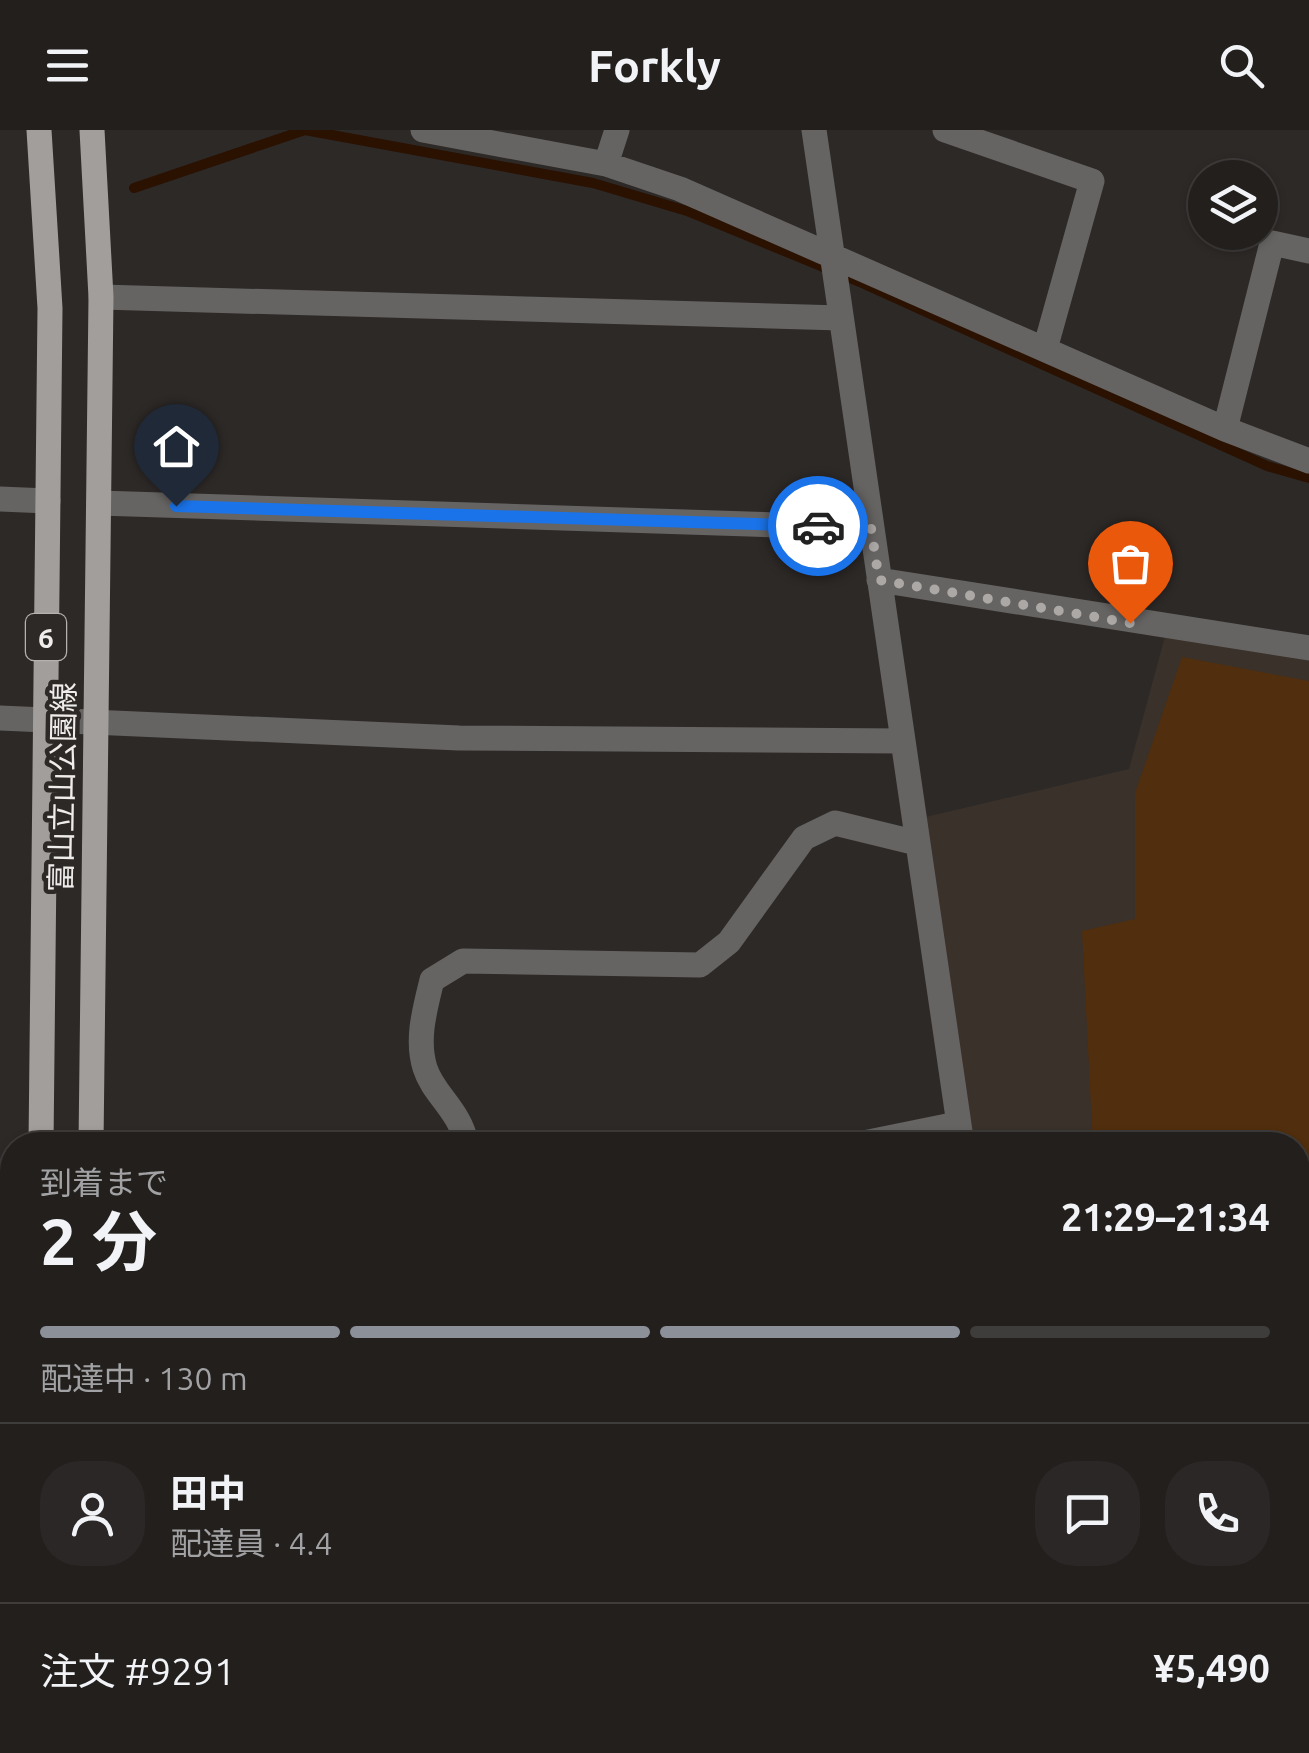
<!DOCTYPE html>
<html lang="ja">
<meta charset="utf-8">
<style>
body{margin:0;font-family:Ubuntu,"Noto Sans JP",sans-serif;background:#2a2726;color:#f1f3f6;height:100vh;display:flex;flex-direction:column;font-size:38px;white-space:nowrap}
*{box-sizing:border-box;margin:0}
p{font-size:32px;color:#a2a2a4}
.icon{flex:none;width:55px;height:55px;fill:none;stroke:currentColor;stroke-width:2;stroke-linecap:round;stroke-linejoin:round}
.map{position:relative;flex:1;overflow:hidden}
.details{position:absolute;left:0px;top:1002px;width:1310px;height:622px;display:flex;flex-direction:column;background:#221f1d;border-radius:40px 40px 0 0;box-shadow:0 2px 8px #0004,0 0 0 2px #3f3d3b}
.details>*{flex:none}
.buttons{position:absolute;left:1188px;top:30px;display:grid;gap:20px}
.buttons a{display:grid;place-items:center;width:90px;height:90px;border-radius:50%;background:#221f1d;box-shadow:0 2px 8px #0004,0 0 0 2px #3f3d3b;font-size:50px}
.pin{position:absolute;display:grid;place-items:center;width:85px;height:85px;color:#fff;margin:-102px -42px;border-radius:50% 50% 50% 0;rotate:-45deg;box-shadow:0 0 10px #0007}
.pin .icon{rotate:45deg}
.courier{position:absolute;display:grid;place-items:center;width:100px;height:100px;margin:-50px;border:8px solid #1a73e8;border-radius:50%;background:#fff;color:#222;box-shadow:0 2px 12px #0007}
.summary em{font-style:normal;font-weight:700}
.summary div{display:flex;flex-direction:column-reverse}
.summary{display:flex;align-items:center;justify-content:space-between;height:170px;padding:0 40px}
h1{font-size:65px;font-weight:700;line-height:75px}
.bar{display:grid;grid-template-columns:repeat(4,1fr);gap:15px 10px;align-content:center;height:120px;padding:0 40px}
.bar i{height:12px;border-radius:8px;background:#3f3d3b}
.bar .selected{background:#8c9099}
.bar p{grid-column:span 4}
.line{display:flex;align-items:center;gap:25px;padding:0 40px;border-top:2px solid #3f3d3b}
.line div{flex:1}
.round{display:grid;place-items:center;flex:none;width:105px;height:105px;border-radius:40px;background:#2a2726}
header{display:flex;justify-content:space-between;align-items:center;height:130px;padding:0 40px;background:#221f1d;font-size:45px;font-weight:700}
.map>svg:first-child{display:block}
</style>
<header><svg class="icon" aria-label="menu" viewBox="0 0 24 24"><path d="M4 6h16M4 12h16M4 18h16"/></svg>Forkly<svg class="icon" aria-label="search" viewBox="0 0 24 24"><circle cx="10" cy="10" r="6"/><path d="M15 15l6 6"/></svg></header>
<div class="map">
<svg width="1309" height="1623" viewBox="0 0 1309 1623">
<rect width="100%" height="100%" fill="#2d2927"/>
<path fill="#39312a" d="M1167,499L1309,518V1328L1298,1329V1015H966L913,690L1129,639Z"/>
<path fill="#512e0d" d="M1182,527L1309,551V1073H1298V1015H1093L1082,801L1135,789V663Z"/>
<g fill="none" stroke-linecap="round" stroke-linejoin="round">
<path stroke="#2a1100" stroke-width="10" d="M305,0L593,53L687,81L862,153L1267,336L1309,348
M134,58L305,0"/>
<path stroke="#666463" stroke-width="25" d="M423,0L606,34
M617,0L606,34L680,59L1225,299
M814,0L962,1015
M945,0L1092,51L1045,219
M1309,121L1272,113L1225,299L1309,331
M101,167L841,188
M0,369L48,371
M99,373L871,398
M879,450L1309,518
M0,588L459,608L902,611
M467,1015C459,978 434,966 425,938C416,909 425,879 432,850L463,831L700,835L729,812L804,708L835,693L917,713
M854,1015L957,994
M0,1248L12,1252
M1298,1329L1309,1328
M1298,1510H1309
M604,1612L635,1622L638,1612
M1051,1612L1052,1623"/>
<path stroke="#a19e9b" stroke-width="25" d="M39,0L50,178L41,1015
M91,1015L101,167L92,0
M35,1623V1612
M83,1623L84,1612"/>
</g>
<path fill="#524e4c" d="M1298,1079H1309V1253H1298Z"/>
<path fill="#635f5d" stroke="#797573" stroke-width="2.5" d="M1298,1079H1309V1216H1298Z"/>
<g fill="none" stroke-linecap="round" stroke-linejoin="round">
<path stroke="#aba8a6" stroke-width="10" stroke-dasharray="0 18" d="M818,396L871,398L879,450L1130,493"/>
<path stroke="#1a73e8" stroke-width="12" d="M176,376L818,396"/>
</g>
<g text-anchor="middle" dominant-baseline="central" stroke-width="9" stroke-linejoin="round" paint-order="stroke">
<rect fill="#2d2927" stroke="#b5b2b0" stroke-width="2.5" x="26" y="484" width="40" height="46" rx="8"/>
<g font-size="28" font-weight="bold" fill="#efedeb">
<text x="46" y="507">6</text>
</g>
<g font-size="30" fill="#efedeb" stroke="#2d2927">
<text transform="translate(62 657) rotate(-89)">富山立山公園線</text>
</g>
</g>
</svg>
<div class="buttons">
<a><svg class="icon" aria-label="layers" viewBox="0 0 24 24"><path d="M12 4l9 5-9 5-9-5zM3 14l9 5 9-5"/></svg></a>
</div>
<div class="pin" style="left:1130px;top:493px;background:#ea580c"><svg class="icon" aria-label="bag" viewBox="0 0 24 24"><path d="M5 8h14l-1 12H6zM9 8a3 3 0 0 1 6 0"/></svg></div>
<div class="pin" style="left:176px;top:376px;background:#1f2937"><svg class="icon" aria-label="home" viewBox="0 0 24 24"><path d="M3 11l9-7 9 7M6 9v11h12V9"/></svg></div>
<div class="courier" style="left:818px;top:396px"><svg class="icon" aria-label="car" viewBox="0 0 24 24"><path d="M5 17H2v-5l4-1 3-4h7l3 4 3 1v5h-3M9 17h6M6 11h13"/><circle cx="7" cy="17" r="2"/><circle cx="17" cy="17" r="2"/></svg></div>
<section class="details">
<div class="summary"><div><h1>2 分</h1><p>到着まで</p></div><em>21:29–21:34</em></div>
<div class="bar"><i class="selected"></i><i class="selected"></i><i class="selected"></i><i></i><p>配達中 · 130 m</p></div>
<div class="line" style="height:180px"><a class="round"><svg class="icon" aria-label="person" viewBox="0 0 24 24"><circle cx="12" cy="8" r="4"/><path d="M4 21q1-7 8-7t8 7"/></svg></a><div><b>田中</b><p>配達員 · 4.4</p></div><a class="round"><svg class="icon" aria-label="chat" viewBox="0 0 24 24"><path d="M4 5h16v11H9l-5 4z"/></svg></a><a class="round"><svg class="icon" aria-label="phone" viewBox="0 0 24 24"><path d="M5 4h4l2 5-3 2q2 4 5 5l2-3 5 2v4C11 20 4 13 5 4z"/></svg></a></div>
<div class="line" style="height:130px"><div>注文 #9291</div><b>¥5,490</b></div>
</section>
</div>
